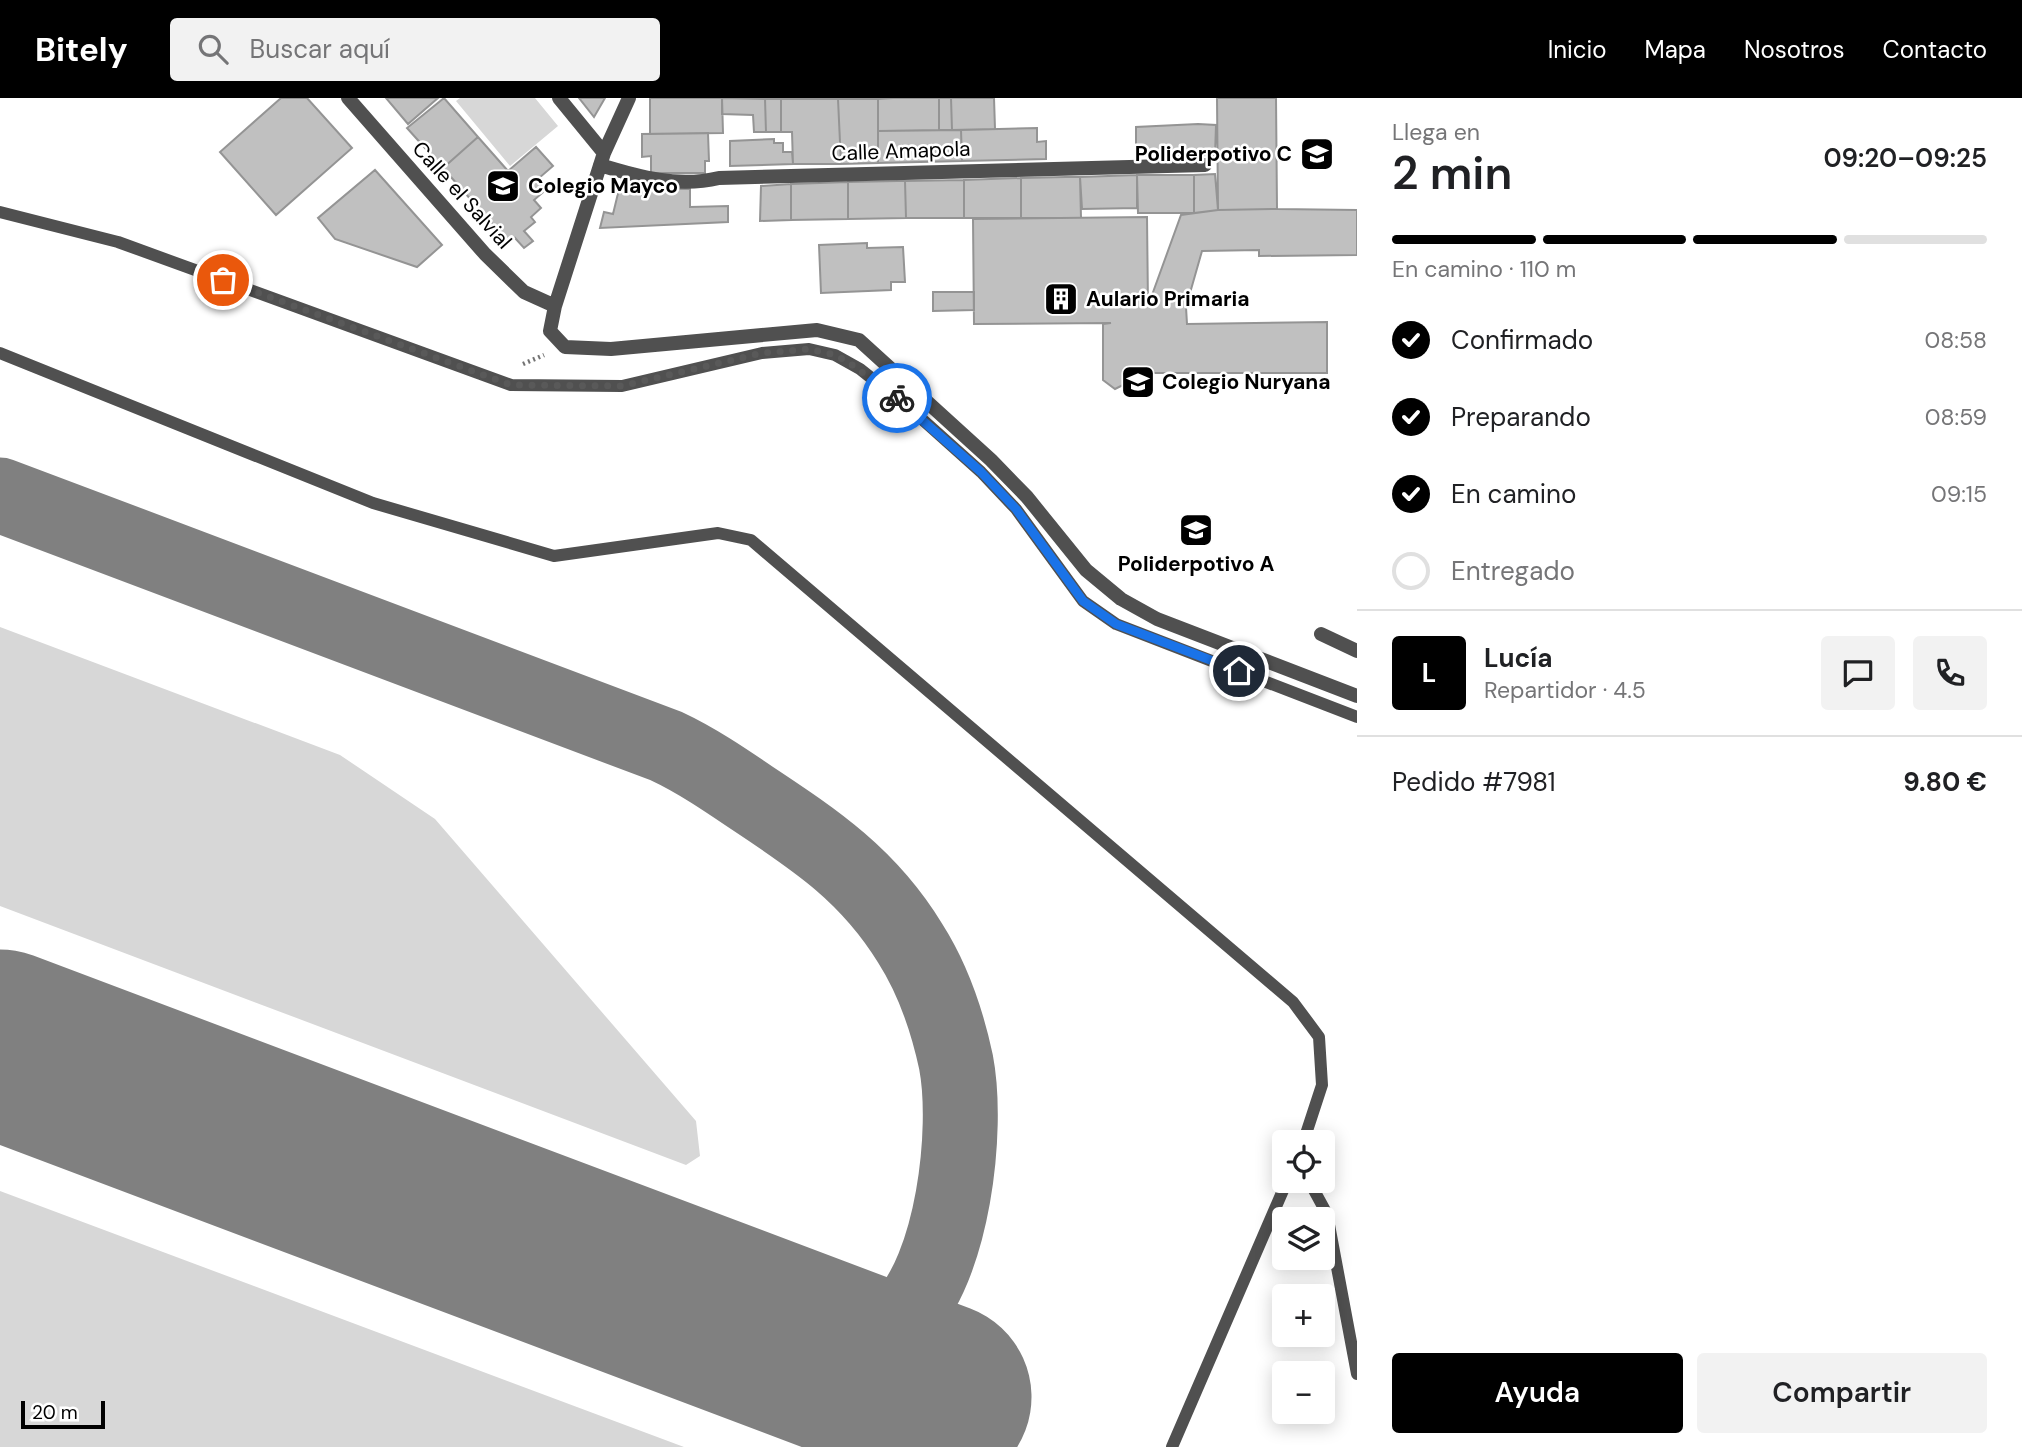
<!DOCTYPE html>
<html lang="es">
<meta charset="utf-8">
<style>
body{margin:0;font-family:"DM Sans",sans-serif;background:#f2f2f2;color:#202124;height:100vh;display:flex;flex-direction:column;font-size:26px;white-space:nowrap}
*{box-sizing:border-box;margin:0}
p{font-size:23px;color:#757577}
.icon{flex:none;width:38px;height:38px;fill:none;stroke:currentColor;stroke-width:2;stroke-linecap:round;stroke-linejoin:round}
.map{position:relative;flex:1;overflow:hidden}
.details{display:flex;flex-direction:column;background:#fff;width:665px}
.details>*{flex:none}
.buttons{position:absolute;left:1272px;top:1032px;display:grid;gap:14px}
.buttons a{display:grid;place-items:center;width:63px;height:63px;border-radius:7px;background:#fff;box-shadow:0 4px 18px #0003;font-size:35px}
.scale{position:absolute;left:21px;bottom:18px;width:84px;box-sizing:border-box;padding-left:7px;border:4px solid #000;border-top:0;font-size:19px;line-height:24px;white-space:nowrap;color:#000;-webkit-text-stroke:5px #fff;paint-order:stroke}
.pin{position:absolute;display:grid;place-items:center;width:60px;height:60px;color:#fff;margin:-30px;border:4px solid #fff;border-radius:50%;box-shadow:0 2px 7px #0007}
.courier{position:absolute;display:grid;place-items:center;width:70px;height:70px;margin:-35px;border:5px solid #1a73e8;border-radius:50%;background:#fff;color:#222;box-shadow:0 2px 9px #0007}
.headline em{font-style:normal;font-weight:600}
.headline div{display:flex;flex-direction:column-reverse}
.headline{display:flex;align-items:center;justify-content:space-between;height:119px;padding:0 35px}
h1{font-size:46px;font-weight:600;line-height:52px}
.bar{display:grid;grid-template-columns:repeat(4,1fr);gap:10px 7px;align-content:center;height:84px;padding:0 35px}
.bar i{height:9px;border-radius:5px;background:#e0e0e0}
.bar .on{background:#000}
.bar p{grid-column:span 4}
.line{display:flex;align-items:center;gap:18px;padding:0 35px;border-top:2px solid #e0e0e0}
.line div{flex:1}
.round{display:grid;place-items:center;flex:none;width:74px;height:74px;border-radius:7px;background:#f2f2f2}
ol{padding:0 35px;list-style:none}
li{display:flex;align-items:center;gap:21px;height:77px}
li p{margin-inline-start:auto}
li .icon{padding:7px;border-radius:50%;background:#000;color:#fff;stroke-width:4}
li:last-child{color:#757577}
li i{width:38px;height:38px;border:4px solid #e0e0e0;border-radius:50%}
.cta{display:flex;gap:14px;margin-top:auto;padding:14px 35px}
.cta a{flex:1;height:80px;border-radius:7px;background:#000;color:#fff;font-size:28px;font-weight:600;line-height:80px;text-align:center}
.cta a+a{background:#f2f2f2;color:#202124}
header{display:flex;align-items:center;gap:42px;box-sizing:border-box;height:98px;padding:0 35px;background:#000;color:#fff}
header strong{font-size:33px}
nav{display:flex;gap:38px;margin-inline-start:auto;font-size:24px}
.search{width:490px;height:63px;background:#f2f2f2;display:flex;align-items:center;gap:18px;box-sizing:border-box;padding:0 24px;border-radius:7px;color:#757577;font-size:26px}
main{display:flex;flex:1;min-height:0}
.map>svg:first-child{display:block}
</style>
<header>
<strong>Bitely</strong>
<div class="search"><svg class="icon" aria-label="search" viewBox="0 0 24 24"><circle cx="10" cy="10" r="6"/><path d="M15 15l6 6"/></svg>Buscar aquí</div>
<nav><a>Inicio</a><a>Mapa</a><a>Nosotros</a><a>Contacto</a></nav>
</header>
<main>
<div class="map">
<svg width="1357" height="1349" viewBox="0 0 1357 1349">
<rect width="100%" height="100%" fill="#fff"/>
<path fill="#d7d7d7" d="M460,0H535L558,28L510,68L456,3Z
M0,529L340,657L435,721L696,1023L700,1058L686,1067L0,808Z
M0,1093L684,1349H0Z"/>
<g fill="none" stroke-linecap="round" stroke-linejoin="round">
<path stroke="#808080" stroke-width="75" d="M0,397L666,648C696,662 724,681 752,700C817,743 869,778 910,845C933,881 947,922 956,964C969,1032 953,1171 901,1221C887,1234 868,1243 849,1247C823,1252 796,1243 771,1236"/>
<path stroke="#808080" stroke-width="189" d="M0,946L937,1299"/>
</g>
<path fill="#c0c0c0" stroke="#949494" stroke-width="2" d="M281,0H307L352,50L276,117L220,54Z
M386,0H438L408,26Z
M444,0L478,39L443,70L407,30Z
M579,0H605L594,19Z
M650,0H722L723,35L650,36Z
M722,0L765,1L766,34H754L753,17L722,16Z
M893,0H939V32L878,33V1Z
M939,0H951L952,32H939Z
M951,0H994L995,31L952,32Z
M1217,0H1276L1277,111L1218,112Z
M765,1H781V34H766Z
M781,1H838L841,66H793L792,34H781Z
M838,1H878V65L841,66Z
M1198,26L1216,27L1215,57L1136,58V29Z
M1037,30V44L1046,43V61L962,63L961,32Z
M961,32L962,63L878,65V33Z
M708,35L709,63H705V75H651V58L642,59V36Z
M478,39L508,73L536,49L553,68L539,80L548,90L534,102L541,110L531,119L535,124L524,133L533,143L524,150L515,140L509,145L443,70Z
M774,41V45H783V54H792L793,66L730,68V43Z
M375,72L442,147L417,169L335,141L318,120Z
M1215,76L1218,112L1194,115V77Z
M1137,77H1194V115H1138Z
M1137,77V110L1082,111L1080,79Z
M1066,79H1080L1081,120H1021V80Z
M1021,80V120H964V82Z
M964,82V120H906L905,83Z
M621,83L657,91H690V109L728,108V124L600,130L604,114L613,116Z
M898,83H905L906,120L848,121V84Z
M848,84V121L791,122V86Z
M791,86V122L760,123L761,88Z
M1277,111L1357,112V157L1259,158V152L1202,153L1186,209L1187,226L1327,224V275H1130L1129,284L1115,291L1103,282V226L1111,225L974,226L973,121L1147,119L1148,208L1181,117L1218,112Z
M867,145V150L903,149L905,184H891V192L821,195L819,147Z
M933,194H974V212L933,213Z"/>
<g fill="none" stroke-linecap="round" stroke-linejoin="round">
<path stroke="#727272" stroke-width="4.5" stroke-dasharray="2 3.5" stroke-linecap="butt" d="M523,266L544,257"/>
<path stroke="#505050" stroke-width="12" d="M0,114L118,144L511,287L622,288L762,255L809,251L835,257L860,271L914,314L981,374L1016,411L1083,503L1116,526L1357,619
M0,255L373,405L554,458L718,435L751,442L1293,904L1319,939L1322,987L1303,1045
M1309,1083L1327,1116L1357,1276
M1172,1349L1287,1083"/>
<path stroke="#505050" stroke-width="14" d="M348,0L485,156L524,194L555,208
M559,0L604,55
M629,0L604,55L555,208L550,233L565,249L611,251L817,232L859,242L991,362L1027,399L1086,472L1121,501L1157,521L1357,598
M600,67C639,79 678,90 719,80L1205,67
M1321,536L1357,553"/>
</g>
<g fill="none" stroke-linecap="round" stroke-linejoin="round">
<path stroke="#595959" stroke-width="7" stroke-dasharray="0 12.6" d="M223,182L511,287L622,288L762,255L809,251L835,257L848,264L897,300"/>
<path stroke="#1a73e8" stroke-width="9" d="M897,300L981,374L1016,411L1083,503L1116,526L1239,573"/>
</g>
<defs>
<g id="school-square" transform="scale(1.75)"><rect x="-9" y="-9" width="18" height="18" rx="4" fill="#000" stroke="#fff"/><path d="M0-5L7-2L0 1L-7-2ZM-4 1L0 2.5L4 1V4Q0 6-4 4Z" fill="#fff"/></g>
<g id="building-square" transform="scale(1.75)"><rect x="-9" y="-9" width="18" height="18" rx="4" fill="#000" stroke="#fff"/><path d="M-4-6H4V6H1V3H-1V6H-4ZM-2.5-4.3h1.7v1.8h-1.7ZM.8-4.3h1.7v1.8H.8ZM-2.5-1h1.7V.8h-1.7ZM.8-1h1.7V.8H.8Z" fill="#fff"/></g>
</defs>
<g fill-rule="evenodd">
<use href="#school-square" x="1317" y="56"/>
<use href="#school-square" x="503" y="88"/>
<use href="#building-square" x="1061" y="201"/>
<use href="#school-square" x="1138" y="284"/>
<use href="#school-square" x="1196" y="432"/>
</g>
<g text-anchor="middle" dominant-baseline="central" stroke-width="5" stroke-linejoin="round" paint-order="stroke">
<g font-size="21" fill="#000" stroke="#fff">
<text transform="translate(901 53) rotate(-2)">Calle Amapola</text>
<text transform="translate(462 97) rotate(48)">Calle el Salvial</text>
</g>
<g font-size="21" font-weight="bold" fill="#000" stroke="#fff" text-anchor="start">
<text x="1292" y="56" text-anchor="end">Poliderpotivo C</text>
<text x="528" y="88">Colegio Mayco</text>
<text x="1086" y="201">Aulario Primaria</text>
<text x="1162" y="284">Colegio Nuryana</text>
<text x="1196" y="466" text-anchor="middle">Poliderpotivo A</text>
</g>
</g>
</svg>
<div class="buttons">
<a><svg class="icon" aria-label="locate" viewBox="0 0 24 24"><circle cx="12" cy="12" r="6"/><path d="M12 2v4M12 18v4M2 12h4M18 12h4"/></svg></a>
<a><svg class="icon" aria-label="layers" viewBox="0 0 24 24"><path d="M12 4l9 5-9 5-9-5zM3 14l9 5 9-5"/></svg></a>
<a>+</a>
<a>−</a>
</div>
<div class="scale">20 m</div>
<div class="pin" style="left:223px;top:182px;background:#ea580c"><svg class="icon" aria-label="bag" viewBox="0 0 24 24"><path d="M5 8h14l-1 12H6zM9 8a3 3 0 0 1 6 0"/></svg></div>
<div class="pin" style="left:1239px;top:573px;background:#1f2937"><svg class="icon" aria-label="home" viewBox="0 0 24 24"><path d="M3 11l9-7 9 7M6 9v11h12V9"/></svg></div>
<div class="courier" style="left:897px;top:300px"><svg class="icon" aria-label="bike" viewBox="0 0 24 24"><circle cx="6" cy="16" r="4"/><circle cx="18" cy="16" r="4"/><path d="M6 16l4-8h5l3 8M10 8l3 8H6M13 5h3"/></svg></div>
</div>
<section class="details">
<div class="headline"><div><h1>2 min</h1><p>Llega en</p></div><em>09:20–09:25</em></div>
<div class="bar"><i class="on"></i><i class="on"></i><i class="on"></i><i></i><p>En camino · 110 m</p></div>
<ol>
<li><svg class="icon" aria-label="check" viewBox="0 0 24 24"><path d="M5 12l5 5 9-10"/></svg>Confirmado<p>08:58</p></li>
<li><svg class="icon" aria-label="check" viewBox="0 0 24 24"><path d="M5 12l5 5 9-10"/></svg>Preparando<p>08:59</p></li>
<li><svg class="icon" aria-label="check" viewBox="0 0 24 24"><path d="M5 12l5 5 9-10"/></svg>En camino<p>09:15</p></li>
<li><i></i>Entregado</li>
</ol>
<div class="line" style="height:126px"><b class="round" style="background:#000;color:#fff">L</b><div><b>Lucía</b><p>Repartidor · 4.5</p></div><a class="round"><svg class="icon" aria-label="chat" viewBox="0 0 24 24"><path d="M4 5h16v11H9l-5 4z"/></svg></a><a class="round"><svg class="icon" aria-label="phone" viewBox="0 0 24 24"><path d="M5 4h4l2 5-3 2q2 4 5 5l2-3 5 2v4C11 20 4 13 5 4z"/></svg></a></div>
<div class="line" style="height:91px"><div>Pedido #7981</div><b>9.80 €</b></div>
<div class="cta"><a>Ayuda</a><a>Compartir</a></div>
</section>
</main>
